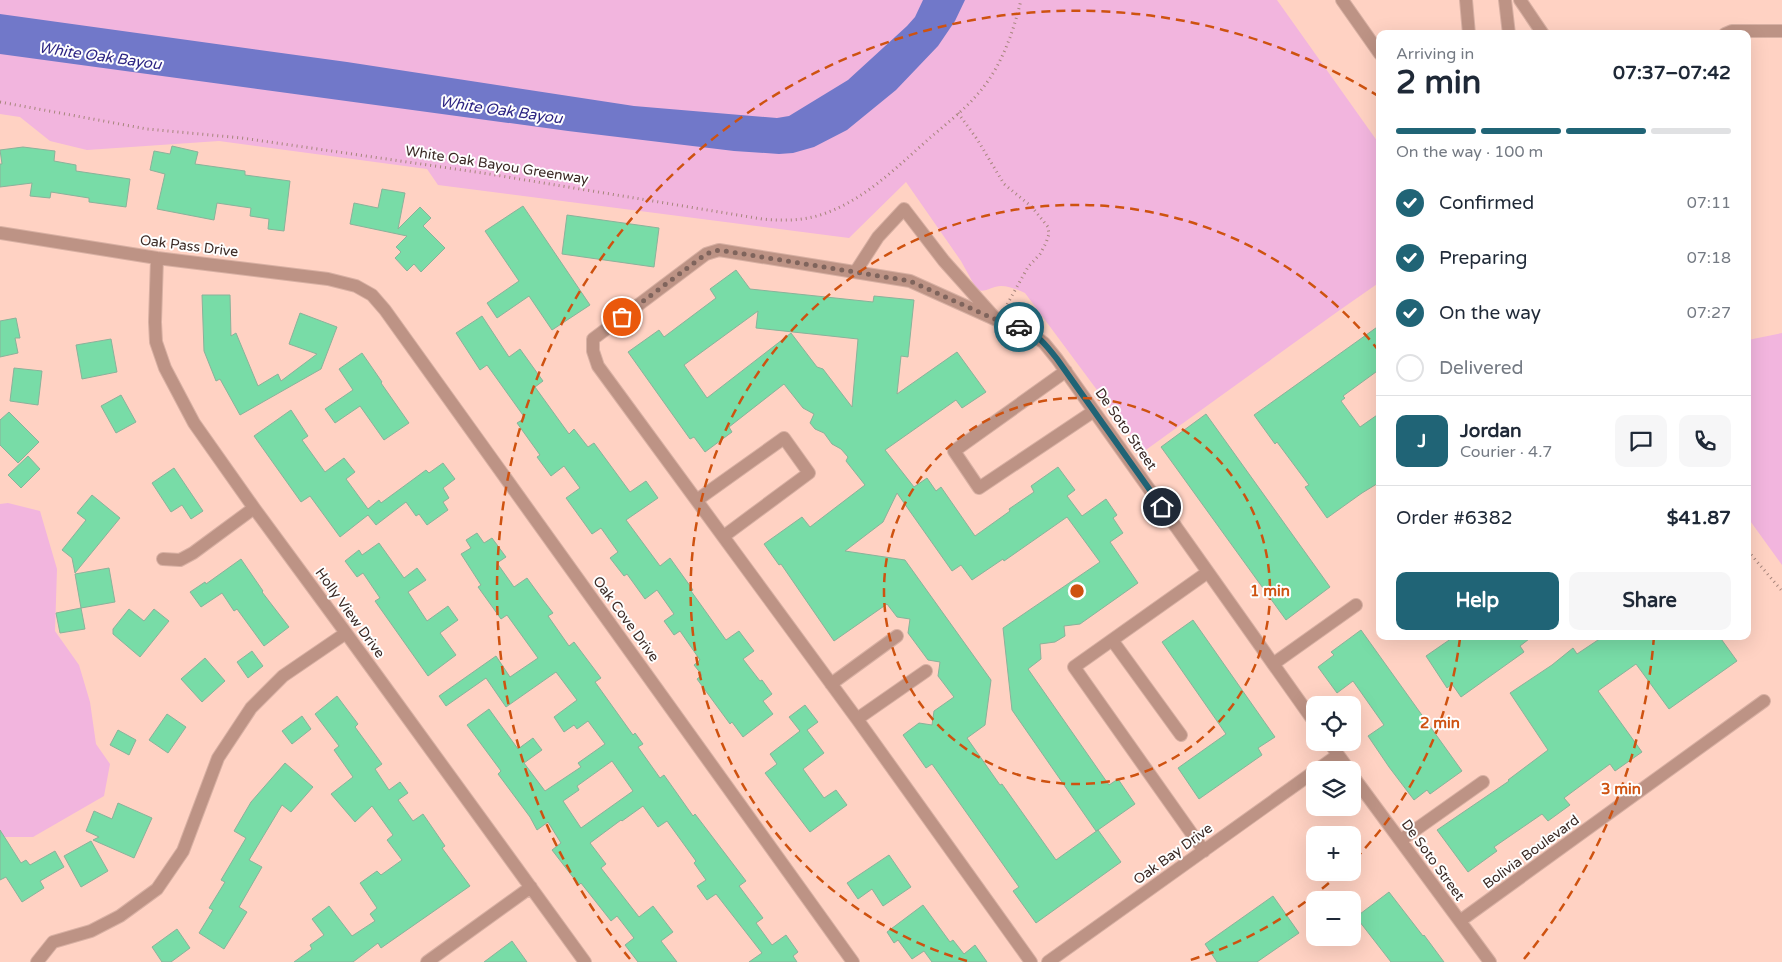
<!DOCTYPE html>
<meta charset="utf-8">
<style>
body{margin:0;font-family:"Varela Round",sans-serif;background:#f6f6f7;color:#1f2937;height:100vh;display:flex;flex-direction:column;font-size:19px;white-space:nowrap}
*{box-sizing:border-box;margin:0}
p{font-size:16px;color:#747a83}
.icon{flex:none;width:28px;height:28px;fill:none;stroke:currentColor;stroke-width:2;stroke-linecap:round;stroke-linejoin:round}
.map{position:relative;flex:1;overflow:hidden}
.side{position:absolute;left:1376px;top:30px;width:375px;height:610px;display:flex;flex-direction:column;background:#fff;border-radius:10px;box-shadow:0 5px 20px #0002}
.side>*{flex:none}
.fabs{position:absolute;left:1306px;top:696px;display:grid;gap:10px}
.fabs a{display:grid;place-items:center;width:55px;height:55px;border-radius:10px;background:#fff;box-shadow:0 5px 20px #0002;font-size:25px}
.pin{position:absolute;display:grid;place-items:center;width:42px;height:42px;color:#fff;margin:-21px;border:2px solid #fff;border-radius:50%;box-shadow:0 1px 5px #0007}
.courier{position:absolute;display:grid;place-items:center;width:50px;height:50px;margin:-25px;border:4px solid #206476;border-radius:50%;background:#fff;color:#222;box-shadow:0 1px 6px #0007}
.headline em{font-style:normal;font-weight:800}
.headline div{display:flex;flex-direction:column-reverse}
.headline{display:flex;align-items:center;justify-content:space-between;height:85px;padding:0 20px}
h1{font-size:32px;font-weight:800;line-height:38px}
.bar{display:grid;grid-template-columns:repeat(4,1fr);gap:8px 5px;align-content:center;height:60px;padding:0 20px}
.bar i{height:6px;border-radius:4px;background:#e0e1e3}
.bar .on{background:#206476}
.bar p{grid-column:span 4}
.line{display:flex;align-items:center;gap:12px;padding:0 20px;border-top:1px solid #e0e1e3}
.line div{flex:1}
.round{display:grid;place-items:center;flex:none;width:52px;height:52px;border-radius:10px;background:#f6f6f7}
ol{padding:0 20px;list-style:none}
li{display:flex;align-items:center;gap:15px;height:55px}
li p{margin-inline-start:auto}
li .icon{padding:5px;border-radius:50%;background:#206476;color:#fff;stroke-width:4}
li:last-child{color:#747a83}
li i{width:28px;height:28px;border:2px solid #e0e1e3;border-radius:50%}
.button{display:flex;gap:10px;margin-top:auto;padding:10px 20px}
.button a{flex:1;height:58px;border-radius:10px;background:#206476;color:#fff;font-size:20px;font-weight:800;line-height:58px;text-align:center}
.button a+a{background:#f6f6f7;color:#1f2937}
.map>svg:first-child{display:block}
</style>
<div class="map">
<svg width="1782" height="962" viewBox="0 0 1782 962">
<rect width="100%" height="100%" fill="#ffd2c3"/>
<path fill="#f2b5de" d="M0,0H1277L1380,145V282L1337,312L1143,452L1025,293C1018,290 1009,286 1001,286C992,286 986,293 977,290L961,261L906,182L849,238L438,185L427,169L219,141L87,150L50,141L20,117L0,114Z
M1782,333V565L1748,518V340Z
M8,503L40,511L57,569L55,631L79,665L90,702L96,744L110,764L104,796L33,837H0V504Z"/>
<path fill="#7178c9" d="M923,0H965L955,21L938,46L896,90L847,130L814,147L793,153L779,154L734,151L568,131L0,54V14L347,62L634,106L777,118L789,116L848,80L907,26L915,17Z"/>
<path fill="#78dca7" stroke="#8ab29a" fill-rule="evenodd" d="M172,146L198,152L195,164L245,171V175L290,181L284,231L268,229L269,219L250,216L251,208L217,203L214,220L157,209L165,174L150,170L154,151L170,154Z
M23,147L55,151L54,161L76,165V171L130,179L126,207L89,202V198L51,192L50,198L30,196L32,183L0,187V164H2L0,150Z
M382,189L405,193L398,229L420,207L431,218L423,226L445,248L421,272L414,264L407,271L395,258L401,252L396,247L407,236L350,224L354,203L378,208Z
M523,206L590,305L552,330L529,296L497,318L487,303L519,281L485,231Z
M567,215L659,228L654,267L562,254Z
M736,270L750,289L873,302L874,296L914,300L908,357L901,356L897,394L957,352L986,392L962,408L956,400L885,450L914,487L927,478L936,491L941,487L975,536L1010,511L1009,509L1034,492L1031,486L1058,467L1075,490L1067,496L1082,516L1106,499L1117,515L1113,518L1123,533L1110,542L1138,583L1080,624L1064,626L1065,636L1055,642L1040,644L1041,659L1028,669L1109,785L1118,779L1135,804L1098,830L1121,862L1036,923L1013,891L1019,887L932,764L926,768L903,735L919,723L932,725L934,711L954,697L938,676L940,662L928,660L908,633L910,619L897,617L887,604L834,641L781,564L779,565L764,544L802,517L810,527L865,485L846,461L848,457L841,449L832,444L824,433L815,429L810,423L814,414L803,408L784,384L729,427L732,432L705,452L694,437L690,439L628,352L659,330L664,337L716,298L710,289ZM758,311L756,328L858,339L852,407L823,369L817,367L791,333L707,398L684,365ZM897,493L952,571L961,565L972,580L1003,559L1004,561L1067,517L1100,562L1003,628L1012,710L1096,831L1098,830L1056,860L1002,784L1000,785L967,738L985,725L991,680L905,560L845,551L883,522Z
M202,295H230L231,336L236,333L258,386L278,374L281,381L317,354L289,344L300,313L337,327L321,369L240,415L220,379L216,381L204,351Z
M482,316L509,357L520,349L543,381L535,387L569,434L574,429L588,447L594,443L630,492L646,481L658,498L626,520L660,566L670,558L693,590L691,591L726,640L739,631L754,651L743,659L760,681L762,680L772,694L763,701L773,714L743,737L732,722L730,724L697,679L702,675L694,665L700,660L680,631L674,635L664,621L674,614L657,590L645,599L627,574L624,576L610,558L618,552L601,528L592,534L566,498L580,488L564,466L551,476L537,457L540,455L517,423L525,418L487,365L480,370L456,333Z
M16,318L20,338H15L18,353L0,357V321Z
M1380,325V369L1343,396L1345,398L1341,401L1360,427L1380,413V482L1362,493L1327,518L1305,487L1309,485L1277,442L1275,444L1254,415Z
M111,339L117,372L82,379L76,345Z
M362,353L382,382L381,383L409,423L384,440L360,406L335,423L325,409L353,390L339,369Z
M14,368L42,371L38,405L10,401Z
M121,395L136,422L116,433L101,406Z
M291,410L308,436L302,440L325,472L344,458L355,472L346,479L368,509L379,500L381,503L426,470L429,473L443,463L455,479L443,488L449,498L443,502L448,510L427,525L419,514L416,516L406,502L376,525L368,515L340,537L310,496L301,502L254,436Z
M9,412L39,442L18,463L0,445V420Z
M1206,414L1330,587L1286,620L1161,447Z
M28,456L40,469L21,488L8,475Z
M174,468L203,511L191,519L182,505L171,512L152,483Z
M92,495L120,518L75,573L72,558L62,550L86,520L77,513Z
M477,533L484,543L492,538L506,557L497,563L514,587L527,578L543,600L553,613L548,616L569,646L574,642L601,678L595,682L633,735L635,733L643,744L638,747L660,778L664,775L693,816L695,814L746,881L739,886L763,918L756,923L772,945L786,935L798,952L793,956L797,962H749L762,953L716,894L707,900L697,886L706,880L694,863L696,861L667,821L658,827L643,806L622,821L621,820L590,843L606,864L601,868L639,917L653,906L673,932L661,941L677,962H638L625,945L634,938L617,916L611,921L581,883L579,885L552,850L561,843L548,822L537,830L530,817L498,774L501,771L467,725L489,709L518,749L533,738L542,750L524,763L545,791L581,767L578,763L605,744L588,721L577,729L574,725L564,732L554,717L577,700L556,672L506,707L486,678L446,706L439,696L496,656L510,677L538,658L507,615L501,619L478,587L481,585L461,554L471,548L466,540ZM612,761L633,791L581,828L563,801L579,790L577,786Z
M379,543L404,578L417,568L426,580L408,592L427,621L448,606L458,620L440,633L456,655L428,676L375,601L380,598L363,573L357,577L345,561L359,550L362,555Z
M241,559L263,591L262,592L289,627L264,646L237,609L234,611L222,593L201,607L190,592L205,582L206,584Z
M109,568L115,602L81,608L85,629L60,633L56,613L81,608L75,574Z
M129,609L144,621L154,609L169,621L140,657L113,634V629Z
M1193,620L1275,737L1258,748L1262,755L1199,799L1178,768L1226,734L1162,642Z
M1361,630L1462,771L1430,794L1427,790L1414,800L1389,767L1368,736L1384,725L1353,681L1337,693L1318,667L1334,655L1331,652Z
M1455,636H1533L1520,646L1524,652L1461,697L1452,684L1447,688L1426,656Z
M1604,636H1719L1737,661L1669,709L1636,664L1602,688L1598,691L1642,752L1615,771L1610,764L1564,798L1570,805L1548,821L1542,814L1494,847L1497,851L1468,872L1437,830L1509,781L1508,780L1548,750L1510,693L1552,665L1573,648L1577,654Z
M252,651L263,666L248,678L237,662Z
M205,658L225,681L202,702L181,679Z
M337,696L358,724L355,727L382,764L375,769L389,790L400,782L408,793L398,800L413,821L423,814L445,846L442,848L470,886L381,948L378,943L353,962H294L312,949L310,945L324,935L312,919L329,906L352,936L375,921L370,914L377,908L360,883L377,871L381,875L402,860L387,840L393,835L372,806L355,822L331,794L353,777L334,750L339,746L315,714Z
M805,705L818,722L807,730L824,753L803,769L824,798L836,790L847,805L810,832L765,773L777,764L770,754L800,731L789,717Z
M167,714L186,727L168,753L149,740Z
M302,716L311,729L292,744L282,731Z
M118,730L136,740L129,755L110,745Z
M285,763L313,787L291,812L282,805L249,860L262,867L239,907L247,912L224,949L199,933L213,910L209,908L225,882L221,880L246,838L234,831L251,802Z
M118,803L152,818L134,858L93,840L99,837L86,831L94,811L112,819Z
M0,830L21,863L26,860L30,865L55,851L64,867L40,881L44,888L22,902L6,877L0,880Z
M91,841L108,871L81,887L64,856Z
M889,855L911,887L883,906L872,889L858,899L847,883Z
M1389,892L1423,936L1424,935L1444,962H1391L1356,917Z
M1273,896L1299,933L1257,962H1217L1205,944Z
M923,905L950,942L953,940L964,954L975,945L987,962H932L924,951L912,959L898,940L894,943L887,932Z
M177,929L190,948L171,962H162L152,947Z
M512,941L527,962H484Z"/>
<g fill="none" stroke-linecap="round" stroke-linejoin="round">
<g stroke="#d8b0a3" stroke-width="14">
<path id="minor" d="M1342,0L1380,54
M1466,0L1469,34
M1505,0L1509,34
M1520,0L1543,34
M1725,34L1732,31H1782
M0,233L157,258L328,279L356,286L372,295L385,310L853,962
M157,258L155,322L156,342L165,368L194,423L254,508L346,633L585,962
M856,271L878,237L904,209L944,261L995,318
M1066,371L954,451L979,488L1094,411
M697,500L784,438L809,473L724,536
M163,559L180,560L193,553L254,508
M1112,640L1181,735
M1273,664L1356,605
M831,684L897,636
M857,719L926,671
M1329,742L1349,770
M1317,770L1338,755
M1352,775L1490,962
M1401,840L1483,782
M1204,851L1074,667L1208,572
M1460,921L1764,701
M37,962L53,942L91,931L120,916L157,889L183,851L218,758L251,708L283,676L346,633
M427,962L531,887
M1031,962L857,719L598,366L593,351V339L706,254L719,250L910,281L999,321L1024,328L1044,343L1057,359L1315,723
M1048,962L1315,771"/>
</g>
<path stroke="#a6857b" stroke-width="3" stroke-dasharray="1 4" stroke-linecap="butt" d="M0,102L147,129L242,138L483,173L762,219C784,221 805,221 826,213C867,198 899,165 931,137C946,124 963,111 976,96C1000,70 1013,34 1021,0
M958,113L977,139L1004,184L1032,207L1048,227L1049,234L1046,243L1040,254L1028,267L1004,310
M1748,551L1782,591"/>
<use href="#minor" stroke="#bd9385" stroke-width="12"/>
</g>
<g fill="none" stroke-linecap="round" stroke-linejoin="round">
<path stroke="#7f645c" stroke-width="5" stroke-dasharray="0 9" d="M622,317L706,254L719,250L910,281L999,321L1019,327"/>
<path stroke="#206476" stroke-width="6" d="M1019,327C1035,331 1047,346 1057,359L1162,507"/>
</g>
<g fill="none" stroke="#ce5210" stroke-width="2.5" stroke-dasharray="9 6">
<circle cx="1077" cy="591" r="193"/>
<path d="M1460 638A386 386 0 0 1 1355 859M1340 873A386 386 0 0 1 1187 961M967 961A386 386 0 1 1 1379 351"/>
<path d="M1654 636A579 579 0 0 1 1524 959M630 959A579 579 0 0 1 1380 97"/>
</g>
<g text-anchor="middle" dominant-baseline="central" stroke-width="4" stroke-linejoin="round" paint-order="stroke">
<g font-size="14" fill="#3a2924" stroke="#fefefe">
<text transform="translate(497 165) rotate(9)">White Oak Bayou Greenway</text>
<text transform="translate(189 246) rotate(7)">Oak Pass Drive</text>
<text transform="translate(1126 429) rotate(55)">De Soto Street</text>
<text transform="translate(350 613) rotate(54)">Holly View Drive</text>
<text transform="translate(626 619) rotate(54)">Oak Cove Drive</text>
<text transform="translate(1531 852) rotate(-36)">Bolivia Boulevard</text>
<text transform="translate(1173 854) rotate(-36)">Oak Bay Drive</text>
<text transform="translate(1433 860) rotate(54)">De Soto Street</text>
</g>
<g font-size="15" font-style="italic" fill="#2c2483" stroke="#fefefe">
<text transform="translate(100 56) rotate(8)">White Oak Bayou</text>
<text transform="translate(501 110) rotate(8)">White Oak Bayou</text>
</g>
</g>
<circle cx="1077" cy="591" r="8" fill="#ce5210" stroke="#fefefe" stroke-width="2.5"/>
<g font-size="15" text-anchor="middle" font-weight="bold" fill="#ce5210" stroke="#fefefe" stroke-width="4" stroke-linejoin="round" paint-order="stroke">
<text x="1270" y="596">1 min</text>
<text x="1440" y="728">2 min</text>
<text x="1621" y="794">3 min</text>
</g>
</svg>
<div class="fabs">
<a><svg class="icon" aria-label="locate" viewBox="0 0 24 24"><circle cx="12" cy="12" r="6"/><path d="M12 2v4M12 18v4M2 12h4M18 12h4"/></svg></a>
<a><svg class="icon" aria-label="layers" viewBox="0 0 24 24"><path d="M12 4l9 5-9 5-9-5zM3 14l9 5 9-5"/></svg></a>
<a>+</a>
<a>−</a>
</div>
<div class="pin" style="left:622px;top:317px;background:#ea580c"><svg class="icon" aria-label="bag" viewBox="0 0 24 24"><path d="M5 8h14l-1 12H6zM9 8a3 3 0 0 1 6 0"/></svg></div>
<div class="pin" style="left:1162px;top:507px;background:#1f2937"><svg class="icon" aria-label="home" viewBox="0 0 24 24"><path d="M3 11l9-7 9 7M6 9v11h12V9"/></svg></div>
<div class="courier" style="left:1019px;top:327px"><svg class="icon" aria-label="car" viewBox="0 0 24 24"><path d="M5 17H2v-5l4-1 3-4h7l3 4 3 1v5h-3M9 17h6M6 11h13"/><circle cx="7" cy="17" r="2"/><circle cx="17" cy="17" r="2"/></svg></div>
<section class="side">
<div class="headline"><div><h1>2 min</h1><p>Arriving in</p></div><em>07:37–07:42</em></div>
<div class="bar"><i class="on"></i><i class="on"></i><i class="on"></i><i></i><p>On the way · 100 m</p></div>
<ol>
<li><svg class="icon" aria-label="check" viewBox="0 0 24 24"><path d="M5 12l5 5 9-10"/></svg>Confirmed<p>07:11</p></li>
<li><svg class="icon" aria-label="check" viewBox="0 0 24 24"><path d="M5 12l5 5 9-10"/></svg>Preparing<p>07:18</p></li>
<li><svg class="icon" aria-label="check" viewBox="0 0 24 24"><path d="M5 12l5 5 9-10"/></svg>On the way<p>07:27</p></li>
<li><i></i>Delivered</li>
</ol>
<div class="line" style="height:90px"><b class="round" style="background:#206476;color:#fff">J</b><div><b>Jordan</b><p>Courier · 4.7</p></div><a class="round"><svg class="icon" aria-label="chat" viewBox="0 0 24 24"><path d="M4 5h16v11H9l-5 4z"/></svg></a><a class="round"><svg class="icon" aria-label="phone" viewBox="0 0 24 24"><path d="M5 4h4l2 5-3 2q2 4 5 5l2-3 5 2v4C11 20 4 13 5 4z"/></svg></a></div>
<div class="line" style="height:65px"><div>Order #6382</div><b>$41.87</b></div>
<div class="button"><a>Help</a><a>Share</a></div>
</section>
</div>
